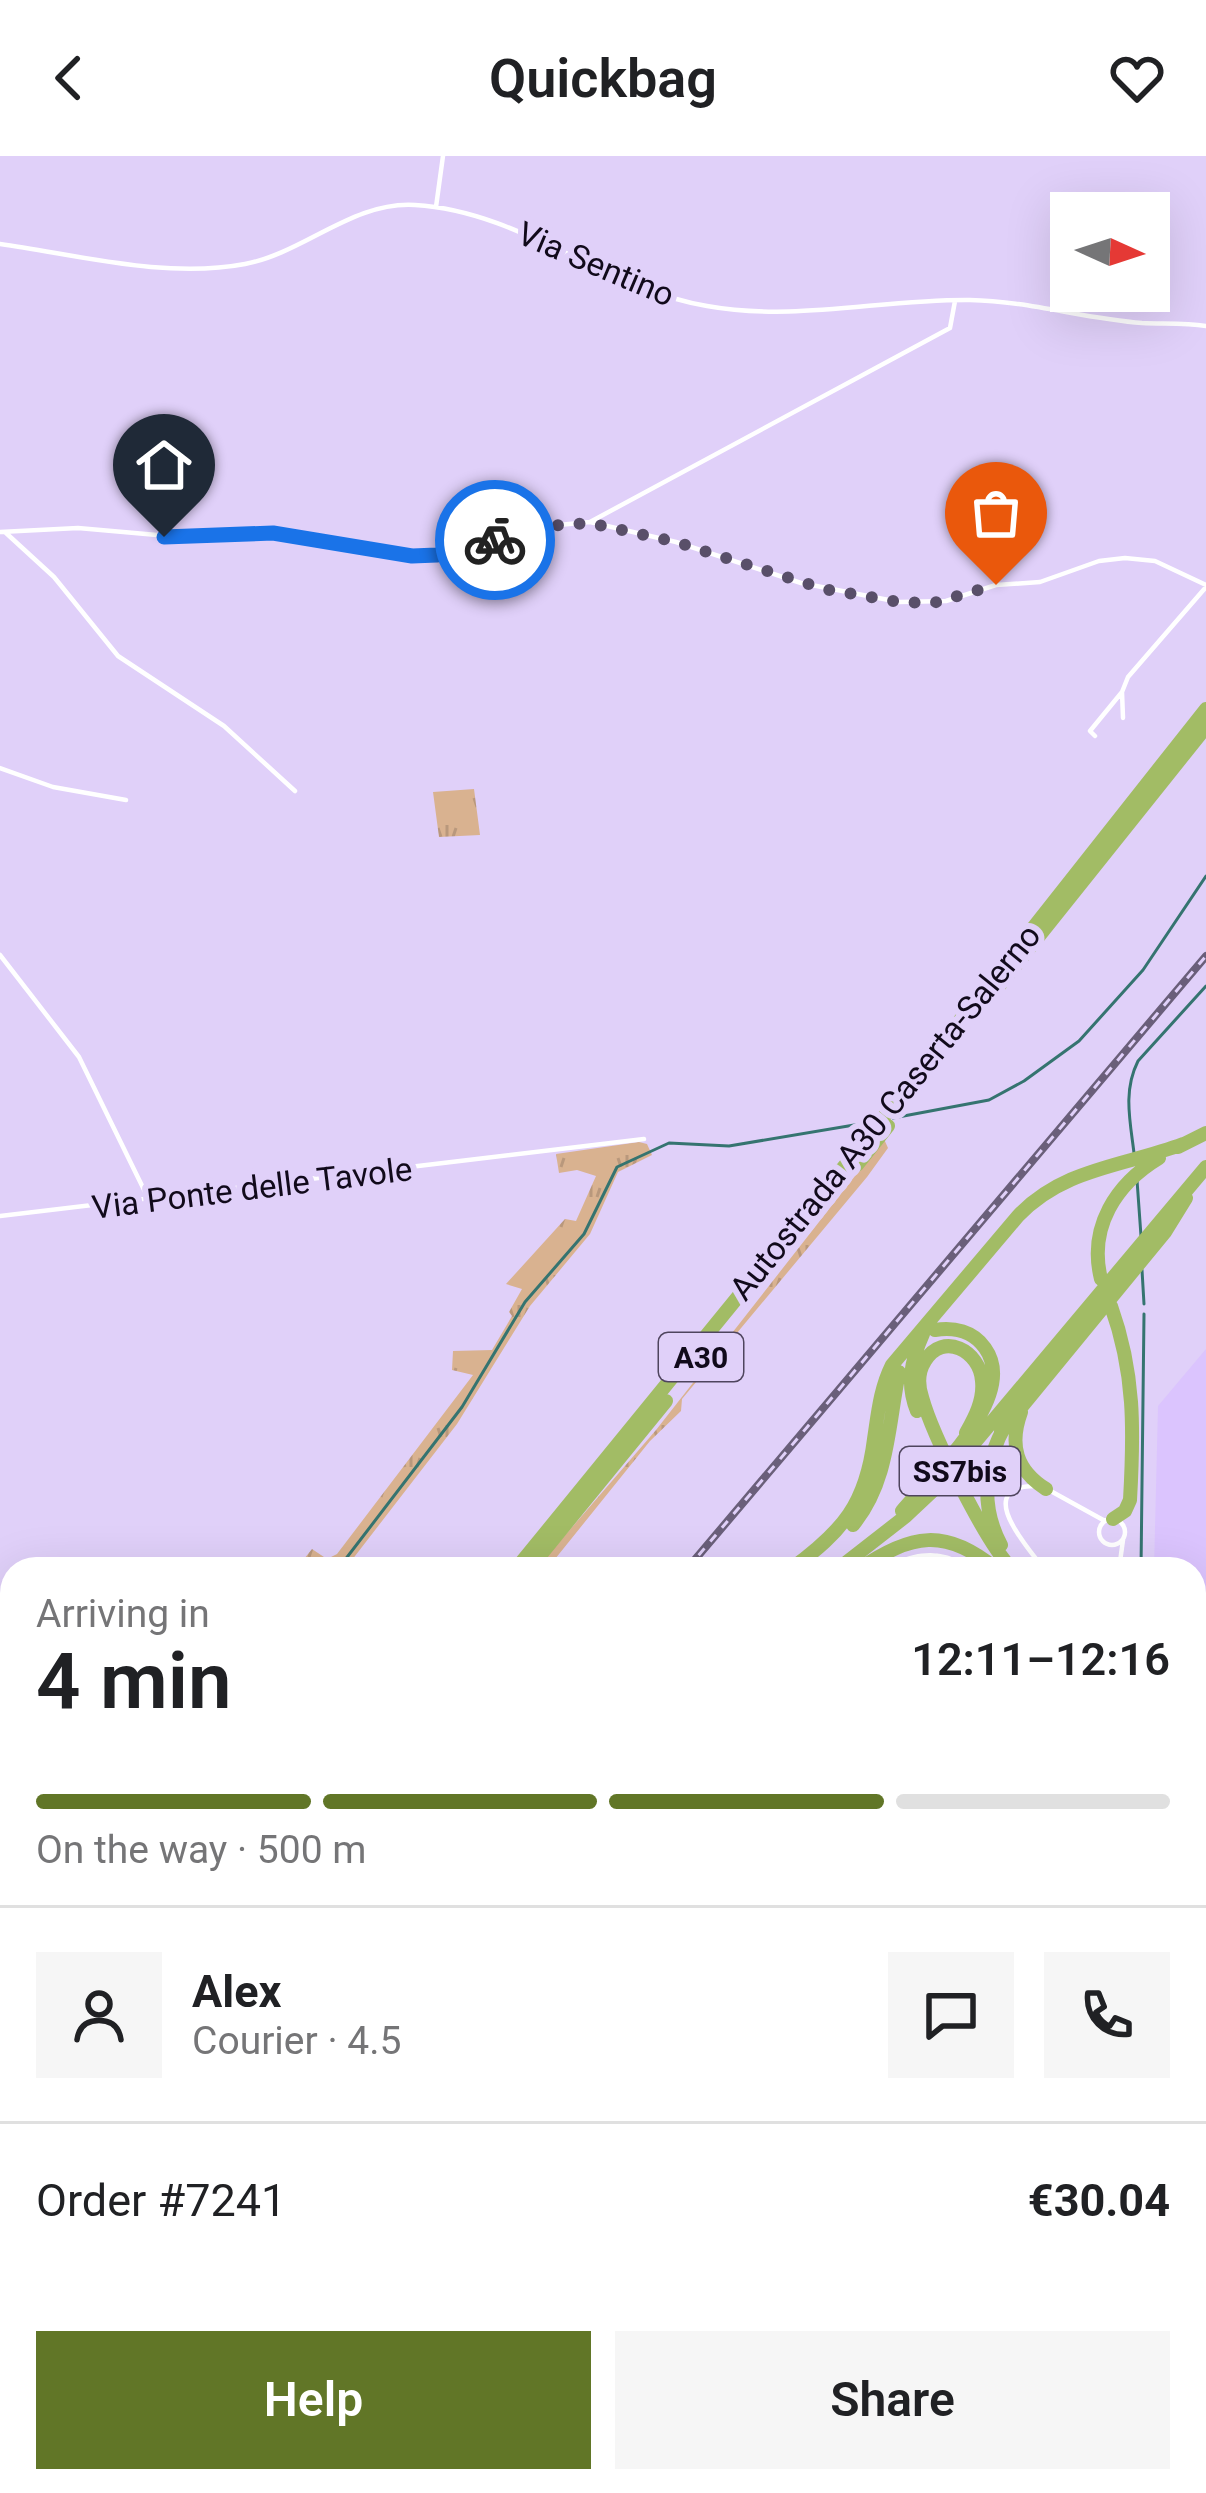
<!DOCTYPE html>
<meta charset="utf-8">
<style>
body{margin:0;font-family:Roboto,sans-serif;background:#f6f6f6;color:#202124;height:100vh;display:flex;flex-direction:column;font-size:45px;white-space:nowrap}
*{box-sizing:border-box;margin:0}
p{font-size:39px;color:#757577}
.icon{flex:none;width:66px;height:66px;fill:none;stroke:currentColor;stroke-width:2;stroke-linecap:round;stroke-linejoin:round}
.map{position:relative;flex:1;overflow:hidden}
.sheet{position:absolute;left:0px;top:1401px;width:1206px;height:936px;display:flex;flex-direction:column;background:#fff;border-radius:36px 36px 0 0;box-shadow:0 12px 48px #0002}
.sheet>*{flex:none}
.needle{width:78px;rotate:93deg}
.buttons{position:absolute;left:1050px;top:36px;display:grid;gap:24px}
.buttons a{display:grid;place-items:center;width:120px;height:120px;border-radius:0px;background:#fff;box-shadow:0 12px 48px #0002;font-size:60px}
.pin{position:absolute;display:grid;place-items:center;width:102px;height:102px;color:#fff;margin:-123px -51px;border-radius:50% 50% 50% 0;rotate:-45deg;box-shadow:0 0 12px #0007}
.pin .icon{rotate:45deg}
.courier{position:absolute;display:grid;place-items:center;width:120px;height:120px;margin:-60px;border:9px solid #1a73e8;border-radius:50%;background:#fff;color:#222;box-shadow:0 3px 15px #0007}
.summary em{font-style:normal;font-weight:600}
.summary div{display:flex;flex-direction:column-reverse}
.summary{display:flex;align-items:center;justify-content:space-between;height:204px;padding:0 36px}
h1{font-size:78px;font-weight:600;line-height:90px}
.bar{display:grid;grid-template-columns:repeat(4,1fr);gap:18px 12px;align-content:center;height:144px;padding:0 36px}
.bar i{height:15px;border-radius:9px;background:#e0e0e0}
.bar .selected{background:#617627}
.bar p{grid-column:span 4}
.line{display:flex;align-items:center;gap:30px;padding:0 36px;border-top:3px solid #e0e0e0}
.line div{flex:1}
.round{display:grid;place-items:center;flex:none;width:126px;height:126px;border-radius:0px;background:#f6f6f6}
.cta{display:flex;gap:24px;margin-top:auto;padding:24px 36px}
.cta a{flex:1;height:138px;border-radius:0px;background:#617627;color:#fff;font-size:48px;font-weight:600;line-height:138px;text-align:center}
.cta a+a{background:#f6f6f6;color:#202124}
header{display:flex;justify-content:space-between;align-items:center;height:156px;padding:0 36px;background:#fff;font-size:54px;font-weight:600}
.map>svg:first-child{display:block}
</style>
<header><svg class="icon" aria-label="back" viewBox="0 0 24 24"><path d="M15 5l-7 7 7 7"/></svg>Quickbag<svg class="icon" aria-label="heart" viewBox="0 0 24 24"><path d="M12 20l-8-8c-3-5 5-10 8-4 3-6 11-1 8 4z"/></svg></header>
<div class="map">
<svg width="1206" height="2337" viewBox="0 0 1206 2337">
<defs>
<pattern id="grass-tufts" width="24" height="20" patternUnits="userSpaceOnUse" patternTransform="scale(3)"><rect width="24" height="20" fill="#d9b290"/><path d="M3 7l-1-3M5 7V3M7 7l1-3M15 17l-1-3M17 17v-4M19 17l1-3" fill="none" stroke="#b9987c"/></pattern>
</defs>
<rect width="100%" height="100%" fill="#e0d0f9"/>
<path fill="#dbc4fe" d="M1206,1193V1474L1194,1480V1413H1154L1158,1250Z
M1206,1751V2209L1194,2203V1756Z"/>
<path fill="url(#grass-tufts)" d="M474,633L480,679L439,681L433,636Z
M884,983L888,992L867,1021L682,1243L681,1255L650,1285L547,1413H536L656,1274Z
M639,986L647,988L652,999L618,1016L590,1078L530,1150L457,1268L345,1413H296L312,1393L327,1403L337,1398L473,1219L452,1214L453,1195L492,1194L512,1160L509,1156L522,1133L506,1128L565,1063L576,1065L596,1020L577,1014L559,1017L556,998Z"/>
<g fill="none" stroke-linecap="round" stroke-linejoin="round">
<path stroke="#357470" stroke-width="3" d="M893,962L989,944L1024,925L1079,885L1143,814L1206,720
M1134,997C1130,964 1123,935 1138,905L1206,830
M1137,1024L1141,1080
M1142,1114L1144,1148
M338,1413L462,1251L525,1146L584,1078L617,1011L669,987L729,990L872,966
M1141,1413L1144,1158
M0,2033L12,2011
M992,2337L1002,2325"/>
<path stroke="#fff" stroke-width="4.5" d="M436,51L443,0
M0,88C78,99 166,123 245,108C304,97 353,45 415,49C521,55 605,133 707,150C796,166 881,143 970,144C1029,145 1085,163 1142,167C1164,168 1185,167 1206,170
M590,366L950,172L955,145
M0,376L78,372L191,382L273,377L427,400L548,370L590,366L676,386L801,427L899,446L946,445L996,429L1040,426L1099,405L1125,402L1155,405L1206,429
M6,377L54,421L118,500L224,570L295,635
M1122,536L1128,521L1206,431
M1095,580L1090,575L1122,536L1123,562
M0,612L53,631L126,644
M0,799L79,901L149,1044
M0,1060L644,983
M1037,1330C970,1329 1029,1393 1044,1413
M1047,1333L1105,1365
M1099 1376a13 13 0 1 1 26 0a13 13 0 1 1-26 0Z
M937,1400L949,1413
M880,1413C909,1401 935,1391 963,1409
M953,1413L963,1409L970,1413
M1119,1413L1123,1384
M0,1622L12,1625
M1194,2210L1206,2216
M141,2337V2325
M431,2337L432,2325
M631,2337L632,2325"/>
<path stroke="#e3ebd1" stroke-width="9" d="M1194,1504L1206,1490
M1194,1533L1206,1518
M1194,1751L1206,1745
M0,2315H12"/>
<path stroke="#a2bc65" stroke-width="14" d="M995,835L1206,571
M1178,991L1206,977
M857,1009L888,970
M1101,1123C1088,1071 1116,1028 1159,1002
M1111,1150C1135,1217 1134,1274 1130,1344L1125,1355L1113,1363
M917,1255C906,1228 911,1205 923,1178
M1021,1256C1009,1289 1016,1314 1046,1333
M1001,1276L1165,1076L1186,1042
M966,1277C975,1261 984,1244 982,1225C980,1195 943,1175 925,1205C918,1216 918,1229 922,1241C932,1278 986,1387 1012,1413
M902,1355C932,1319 1020,1241 985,1192C973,1175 954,1171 935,1174
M853,1369C889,1325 888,1270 899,1216
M1001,1389C980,1350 984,1306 1006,1268
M516,1413L856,996L1206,553
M529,1413L666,1245
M791,1413C843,1375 866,1348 874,1283C878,1257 880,1233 892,1209L1018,1060C1063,1012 1125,1010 1183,988
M838,1413L906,1360L939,1329L1206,1011
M859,1413C912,1378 945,1371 996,1413
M1194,1489L1206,1484
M1194,1530L1206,1542
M1194,1584L1206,1596
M1194,1604L1206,1621
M0,1691L12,1694
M1198,1741L1206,1736
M0,1760L12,1750
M0,1775L12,1769
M0,1815C14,1848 13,1877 0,1910
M0,2131L12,2125
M0,2180L12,2155"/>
<g stroke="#6a5f7a" stroke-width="8">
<path id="rail" d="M687,1413L1206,800
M1194,1831L1206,1815
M1205,2127L1206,2156
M0,2226L12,2211"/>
</g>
<use href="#rail" stroke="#e0d0f9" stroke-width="3" stroke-dasharray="9" stroke-linecap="butt"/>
</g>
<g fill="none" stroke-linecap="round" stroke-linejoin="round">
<path stroke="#594f69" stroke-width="12" stroke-dasharray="0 21.6" d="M495,384L548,370L590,367L676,386L824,433L899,446L933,447L996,429"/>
<path stroke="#1a73e8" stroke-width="15" d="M164,381L273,377L412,400L437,399L495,384"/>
</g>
<g text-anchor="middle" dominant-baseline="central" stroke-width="12" stroke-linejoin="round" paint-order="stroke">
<g fill="#e0d0f9" stroke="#4f455e" stroke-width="3">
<rect x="659" y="1177" width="84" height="48" rx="9"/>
<rect x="900" y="1291" width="120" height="48" rx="9"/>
</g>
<g font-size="30" font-weight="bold" fill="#110a1b">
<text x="701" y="1201">A30</text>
<text x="960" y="1315">SS7bis</text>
</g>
<g font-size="33" fill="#110a1b" stroke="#e0d0f9">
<text transform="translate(596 108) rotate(23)">Via Sentino</text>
<text transform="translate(885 956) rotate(-51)">Autostrada A30 Caserta-Salerno</text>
<text transform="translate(252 1032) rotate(-7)">Via Ponte delle Tavole</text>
</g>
</g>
</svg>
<div class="buttons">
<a><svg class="needle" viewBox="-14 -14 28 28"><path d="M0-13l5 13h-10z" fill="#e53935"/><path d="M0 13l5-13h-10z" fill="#757577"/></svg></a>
</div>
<div class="pin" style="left:996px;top:429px;background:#ea580c"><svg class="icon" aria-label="bag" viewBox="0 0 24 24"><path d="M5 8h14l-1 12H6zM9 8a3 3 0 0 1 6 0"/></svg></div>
<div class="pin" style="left:164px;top:381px;background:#1f2937"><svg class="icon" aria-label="home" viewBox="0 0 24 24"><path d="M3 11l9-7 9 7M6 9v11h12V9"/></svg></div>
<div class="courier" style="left:495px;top:384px"><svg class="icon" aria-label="bike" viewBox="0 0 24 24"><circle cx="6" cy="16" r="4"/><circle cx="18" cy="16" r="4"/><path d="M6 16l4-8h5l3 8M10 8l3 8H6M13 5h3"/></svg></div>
<section class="sheet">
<div class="summary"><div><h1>4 min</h1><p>Arriving in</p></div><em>12:11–12:16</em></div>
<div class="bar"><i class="selected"></i><i class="selected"></i><i class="selected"></i><i></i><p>On the way · 500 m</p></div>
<div class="line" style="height:216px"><a class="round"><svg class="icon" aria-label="person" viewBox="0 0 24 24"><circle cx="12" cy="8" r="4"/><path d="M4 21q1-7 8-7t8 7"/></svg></a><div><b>Alex</b><p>Courier · 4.5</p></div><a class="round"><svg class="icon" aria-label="chat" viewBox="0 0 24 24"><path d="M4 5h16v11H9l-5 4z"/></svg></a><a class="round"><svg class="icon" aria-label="phone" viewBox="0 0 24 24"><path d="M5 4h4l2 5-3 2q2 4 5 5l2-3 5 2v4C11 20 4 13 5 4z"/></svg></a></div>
<div class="line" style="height:156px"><div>Order #7241</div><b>€30.04</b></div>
<div class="cta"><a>Help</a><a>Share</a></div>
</section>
</div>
